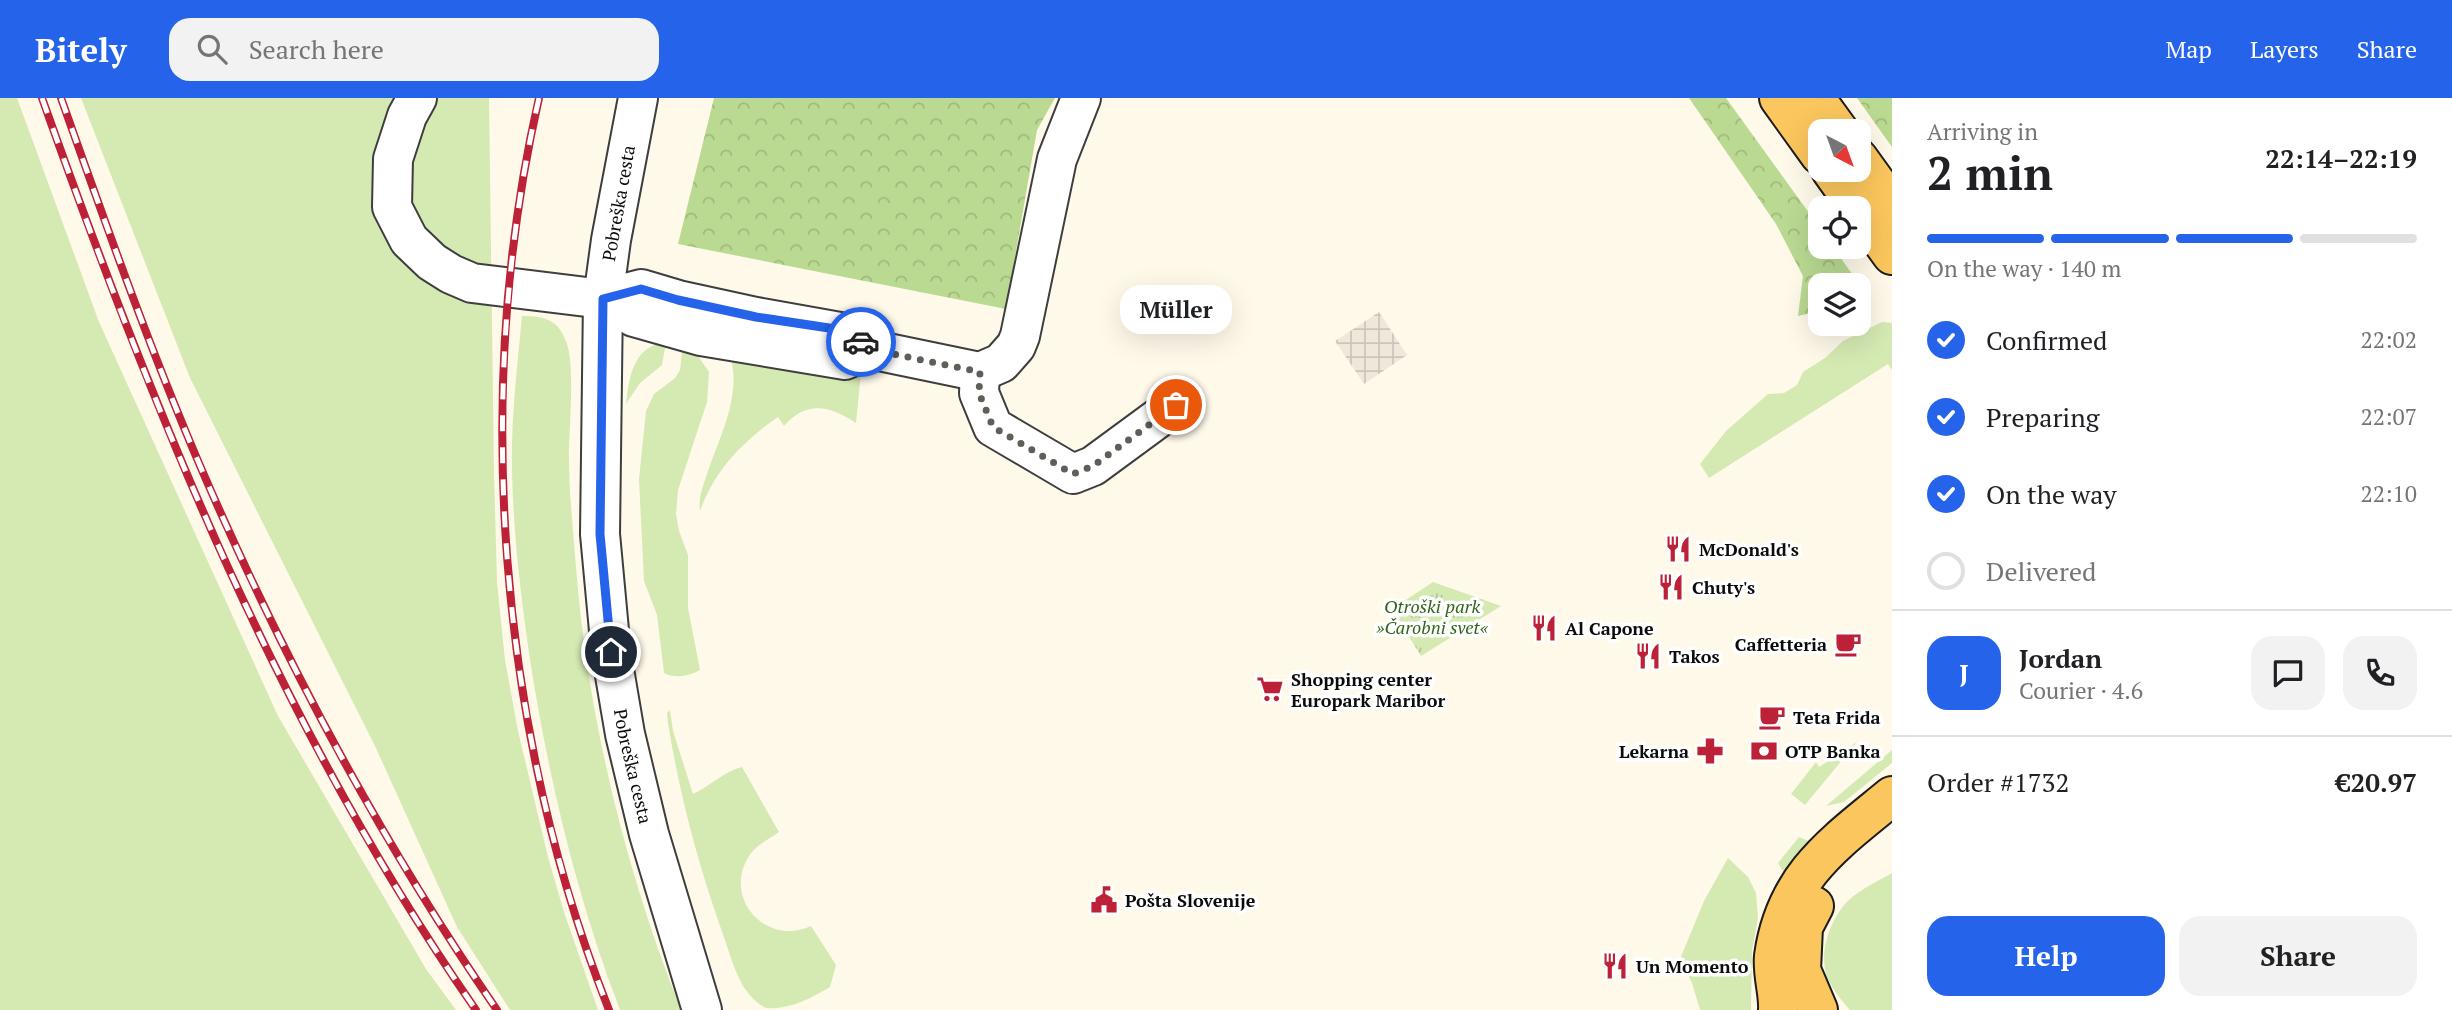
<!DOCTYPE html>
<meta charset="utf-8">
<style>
body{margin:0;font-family:"PT Serif",serif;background:#f2f2f2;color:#202124;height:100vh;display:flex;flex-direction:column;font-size:26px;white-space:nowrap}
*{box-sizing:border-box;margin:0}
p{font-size:23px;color:#757577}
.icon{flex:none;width:38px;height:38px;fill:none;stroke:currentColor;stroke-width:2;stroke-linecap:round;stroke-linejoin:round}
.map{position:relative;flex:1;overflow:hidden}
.side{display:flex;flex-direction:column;background:#fff;width:560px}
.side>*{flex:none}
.needle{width:46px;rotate:139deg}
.tools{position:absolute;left:1808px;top:21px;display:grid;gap:14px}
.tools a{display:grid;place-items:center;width:63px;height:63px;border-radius:14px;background:#fff;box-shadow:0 7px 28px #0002;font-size:35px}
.pin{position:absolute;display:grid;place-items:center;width:60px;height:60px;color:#fff;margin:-30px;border:4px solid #fff;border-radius:50%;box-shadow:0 2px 7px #0007}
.courier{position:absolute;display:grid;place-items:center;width:70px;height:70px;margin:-35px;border:5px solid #2563eb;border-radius:50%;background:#fff;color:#222;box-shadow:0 2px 9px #0007}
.bubble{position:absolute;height:49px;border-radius:21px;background:#fff;box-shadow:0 7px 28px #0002;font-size:23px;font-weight:700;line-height:49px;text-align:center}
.overview em{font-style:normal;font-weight:700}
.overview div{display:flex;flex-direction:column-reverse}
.overview{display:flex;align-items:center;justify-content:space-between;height:119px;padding:0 35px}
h1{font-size:46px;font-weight:700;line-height:52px}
.bar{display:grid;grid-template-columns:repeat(4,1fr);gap:10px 7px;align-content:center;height:84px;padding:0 35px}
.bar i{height:9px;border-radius:5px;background:#e0e0e0}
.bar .selected{background:#2563eb}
.bar p{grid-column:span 4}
.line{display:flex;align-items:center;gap:18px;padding:0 35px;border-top:2px solid #e0e0e0}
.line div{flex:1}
.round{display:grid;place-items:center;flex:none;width:74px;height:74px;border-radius:21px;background:#f2f2f2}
ol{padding:0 35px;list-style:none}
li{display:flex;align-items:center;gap:21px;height:77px}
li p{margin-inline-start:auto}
li .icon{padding:7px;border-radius:50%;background:#2563eb;color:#fff;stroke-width:4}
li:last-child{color:#757577}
li i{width:38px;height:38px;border:4px solid #e0e0e0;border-radius:50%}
.action{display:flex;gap:14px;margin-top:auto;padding:14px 35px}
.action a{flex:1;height:80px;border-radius:21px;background:#2563eb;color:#fff;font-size:28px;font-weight:700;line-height:80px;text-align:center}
.action a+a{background:#f2f2f2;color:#202124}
header{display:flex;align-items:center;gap:42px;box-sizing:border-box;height:98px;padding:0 35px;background:#2563eb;color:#fff}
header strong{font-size:33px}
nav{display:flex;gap:38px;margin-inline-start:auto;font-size:24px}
.search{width:490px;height:63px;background:#f2f2f2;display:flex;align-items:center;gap:18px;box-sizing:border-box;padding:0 24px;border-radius:21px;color:#757577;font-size:26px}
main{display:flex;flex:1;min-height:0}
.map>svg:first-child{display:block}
</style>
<header>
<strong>Bitely</strong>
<div class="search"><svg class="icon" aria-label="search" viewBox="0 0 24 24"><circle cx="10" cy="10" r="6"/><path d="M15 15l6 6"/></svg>Search here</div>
<nav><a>Map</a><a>Layers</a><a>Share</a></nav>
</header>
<main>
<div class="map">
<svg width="1892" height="912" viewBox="0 0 1892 912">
<defs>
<pattern id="forest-crowns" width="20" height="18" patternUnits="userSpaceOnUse" patternTransform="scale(1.75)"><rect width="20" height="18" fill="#bada92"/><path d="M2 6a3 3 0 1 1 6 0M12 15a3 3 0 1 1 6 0" fill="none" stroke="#9fba7d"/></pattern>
<pattern id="park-tufts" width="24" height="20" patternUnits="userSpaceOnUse" patternTransform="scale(1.75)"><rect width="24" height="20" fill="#d5e9b3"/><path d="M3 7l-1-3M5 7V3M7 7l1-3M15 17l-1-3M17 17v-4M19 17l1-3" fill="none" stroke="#b6c699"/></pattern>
<pattern id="plaza-grid" width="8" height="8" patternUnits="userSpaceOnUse" patternTransform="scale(1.75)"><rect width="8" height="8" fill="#eee7da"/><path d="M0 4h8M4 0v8" fill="none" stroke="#cbc5ba"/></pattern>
</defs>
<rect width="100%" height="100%" fill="#fff9ea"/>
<path fill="#d5e9b3" d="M0,0H17L99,224L278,618L426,871L456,912H0Z
M81,0H489L494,376L497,484L505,562L518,633L548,759L564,814L598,912H510L457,829L375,648L190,280Z
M522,218C546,218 559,222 567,246C575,270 569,329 569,357C569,394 573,432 576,469C588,620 625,771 681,912H620C577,800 550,686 531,568C520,494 511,420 512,346C513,303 518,261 522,218Z
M1882,224L1892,225V272L1888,266L1709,380L1700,366L1726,333L1768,296L1784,295L1797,287L1803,274L1825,260L1843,243Z
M666,244L662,267L640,285L626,306C629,279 633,248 666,244Z
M683,246L694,252L709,274L707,304L678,392L676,416L679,433L688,457V510L700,572C690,578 674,581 664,575L657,517L644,483L639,381L646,313L654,296L675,280L680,272Z
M731,261L861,275L856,325C830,308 807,302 784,328L778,319C742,344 715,372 700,413C698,400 703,388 707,376C719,340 741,299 731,261Z
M670,612L673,633L693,696C710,688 725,673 742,669L779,734C769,741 755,748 749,758C722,801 767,849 811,828L836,867L830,889C812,900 789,912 766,910C756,905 749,897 743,888C733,870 727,847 720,828C697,762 679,694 668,625L667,615Z
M1857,644L1805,707L1791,696L1816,664L1819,669Z
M1892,652V665L1844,704L1826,708Z
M1799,739L1818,747L1790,785L1778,765Z
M1728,760L1748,779L1756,795L1758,820L1752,853L1751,912H1700L1692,885L1680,861L1704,803Z
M1892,775V912H1850C1842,903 1833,892 1828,881C1817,856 1831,818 1850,801C1863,790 1878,783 1892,775Z"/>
<path fill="url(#forest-crowns)" d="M714,0H1055L1037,32L1006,211L678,146Z
M1689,0H1726L1820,130V149H1833L1857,183L1851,187H1820V209L1811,215L1798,218L1803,178L1776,126Z
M1857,0H1892V49Z"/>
<path fill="url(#park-tufts)" d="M1433,484L1501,508L1421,558L1392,511Z"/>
<path fill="url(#plaza-grid)" d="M1379,214L1407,257L1364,286L1335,243Z"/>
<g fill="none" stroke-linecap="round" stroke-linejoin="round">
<g stroke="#3e3e3e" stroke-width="42">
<g id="minor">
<path d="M417,0L407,18L393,61L392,109L409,142L432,164L451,176L472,185L603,201L641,191L678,202L756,219L851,236L869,251L980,274L1001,265L1016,248L1020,238L1057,61L1081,0"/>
<path id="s1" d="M638,0L611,142L603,201L600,436L611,554L625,636L649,736L702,912"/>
<path d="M603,201L634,219L701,238L845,262L869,251"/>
<path d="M980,274L979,295L993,329L1073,376L1093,368L1176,307"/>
</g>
</g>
<g stroke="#1c1c1c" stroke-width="42">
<path id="major" d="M1779,0L1820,57
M1815,0L1839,33
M1858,60L1892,107
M1831,72L1858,110
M1858,110L1892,157
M1814,808L1803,829L1801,872L1818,912
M1778,912C1779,894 1772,876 1774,858C1785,778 1835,745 1892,698"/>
</g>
<use href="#minor" stroke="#fff" stroke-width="38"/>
<use href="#major" stroke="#fbc65d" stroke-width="38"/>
<g stroke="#bd2138" stroke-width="8">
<path id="rail" d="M42,0C155,318 282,633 476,912
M61,0C105,124 149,249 201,370C283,560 380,742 497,912
M539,0C472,294 498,632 609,912"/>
</g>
<use href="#rail" stroke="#fff" stroke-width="5" stroke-dasharray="16" stroke-linecap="butt"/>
</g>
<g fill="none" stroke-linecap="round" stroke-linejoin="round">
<path stroke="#605e59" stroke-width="7" stroke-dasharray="0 12.6" d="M861,244L869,251L980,274L979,295L993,329L1073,376L1093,368L1176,307"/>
<path stroke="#2563eb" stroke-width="9" d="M611,554L600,436L603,201L641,191L678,202L756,219L829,230L851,236L861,244"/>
</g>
<defs>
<g id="restaurant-bare" transform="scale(2.1)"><path d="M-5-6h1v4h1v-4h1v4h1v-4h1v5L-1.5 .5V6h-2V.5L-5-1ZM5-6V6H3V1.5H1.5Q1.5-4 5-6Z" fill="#bd2138" stroke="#fff" stroke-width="2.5" paint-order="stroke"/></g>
<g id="cafe-bare" transform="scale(2.1)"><path d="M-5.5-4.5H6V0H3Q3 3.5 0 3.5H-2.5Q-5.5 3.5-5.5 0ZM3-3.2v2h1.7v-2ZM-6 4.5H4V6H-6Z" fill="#bd2138" stroke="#fff" stroke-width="2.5" paint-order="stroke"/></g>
<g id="supermarket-bare" transform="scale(2.1)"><path d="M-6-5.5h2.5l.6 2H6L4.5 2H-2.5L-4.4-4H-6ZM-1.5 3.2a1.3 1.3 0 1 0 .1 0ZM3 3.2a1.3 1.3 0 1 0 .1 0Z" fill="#bd2138" stroke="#fff" stroke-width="2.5" paint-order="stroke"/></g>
<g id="pharmacy-bare" transform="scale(2.1)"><path d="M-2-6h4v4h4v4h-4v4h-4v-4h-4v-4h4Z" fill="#bd2138" stroke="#fff" stroke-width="2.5" paint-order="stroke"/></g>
<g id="bank-bare" transform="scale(2.1)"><path d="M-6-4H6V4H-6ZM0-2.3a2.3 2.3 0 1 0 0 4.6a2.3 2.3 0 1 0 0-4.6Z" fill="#bd2138" stroke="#fff" stroke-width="2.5" paint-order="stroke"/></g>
<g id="civic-bare" transform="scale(2.1)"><path d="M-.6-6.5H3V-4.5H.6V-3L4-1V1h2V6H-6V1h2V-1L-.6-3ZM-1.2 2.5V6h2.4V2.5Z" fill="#bd2138" stroke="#fff" stroke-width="2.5" paint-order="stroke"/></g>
</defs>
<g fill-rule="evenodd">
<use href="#restaurant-bare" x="1678" y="451"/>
<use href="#restaurant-bare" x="1671" y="489"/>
<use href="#restaurant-bare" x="1544" y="530"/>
<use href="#cafe-bare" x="1848" y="546"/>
<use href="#restaurant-bare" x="1648" y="558"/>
<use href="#supermarket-bare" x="1270" y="591"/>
<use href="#cafe-bare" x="1772" y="619"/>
<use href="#pharmacy-bare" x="1710" y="653"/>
<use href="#bank-bare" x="1764" y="653"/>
<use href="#civic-bare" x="1104" y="802"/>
<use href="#restaurant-bare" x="1615" y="868"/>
</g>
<g text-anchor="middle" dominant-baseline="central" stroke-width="7" stroke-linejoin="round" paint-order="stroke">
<g font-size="18" fill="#0b0b0b" stroke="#fff">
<text transform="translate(618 105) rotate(-80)">Pobreška cesta</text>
<text stroke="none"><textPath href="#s1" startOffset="674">Pobreška cesta</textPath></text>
</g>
<g font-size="18" font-weight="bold" fill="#0b0b0b" stroke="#fff" text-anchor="start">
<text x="1699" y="451">McDonald's</text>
<text x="1692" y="489">Chuty's</text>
<text x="1565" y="530">Al Capone</text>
<text x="1827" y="546" text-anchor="end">Caffetteria</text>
<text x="1669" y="558">Takos</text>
<text x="1291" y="581">Shopping center<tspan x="1291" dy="21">Europark Maribor</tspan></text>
<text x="1793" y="619">Teta Frida</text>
<text x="1689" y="653" text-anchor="end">Lekarna</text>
<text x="1785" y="653">OTP Banka</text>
<text x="1125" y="802">Pošta Slovenije</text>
<text x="1636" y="868">Un Momento</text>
</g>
<g font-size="18" font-style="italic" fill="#31641b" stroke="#fff">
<text x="1432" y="508">Otroški park<tspan x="1432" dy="21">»Čarobni svet«</tspan></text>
</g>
</g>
</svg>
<div class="tools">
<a><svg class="needle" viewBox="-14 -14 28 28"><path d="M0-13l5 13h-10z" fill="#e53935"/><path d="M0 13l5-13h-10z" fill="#757577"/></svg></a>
<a><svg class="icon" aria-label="locate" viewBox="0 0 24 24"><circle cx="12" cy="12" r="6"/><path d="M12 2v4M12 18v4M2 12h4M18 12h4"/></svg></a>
<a><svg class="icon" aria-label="layers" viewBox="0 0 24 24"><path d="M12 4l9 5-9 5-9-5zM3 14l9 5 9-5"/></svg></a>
</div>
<div class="pin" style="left:1176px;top:307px;background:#ea580c"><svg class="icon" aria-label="bag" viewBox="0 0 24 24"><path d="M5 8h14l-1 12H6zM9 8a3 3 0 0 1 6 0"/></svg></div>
<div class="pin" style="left:611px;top:554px;background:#1f2937"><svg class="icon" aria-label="home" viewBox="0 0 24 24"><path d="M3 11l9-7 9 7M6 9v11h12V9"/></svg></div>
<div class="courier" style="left:861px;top:244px"><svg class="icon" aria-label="car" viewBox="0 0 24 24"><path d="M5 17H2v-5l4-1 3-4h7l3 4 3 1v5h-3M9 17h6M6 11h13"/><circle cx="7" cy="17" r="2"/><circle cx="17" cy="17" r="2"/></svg></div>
<div class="bubble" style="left:1120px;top:187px;width:112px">Müller</div>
</div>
<section class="side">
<div class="overview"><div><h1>2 min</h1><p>Arriving in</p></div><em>22:14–22:19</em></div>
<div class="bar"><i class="selected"></i><i class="selected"></i><i class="selected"></i><i></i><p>On the way · 140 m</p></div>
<ol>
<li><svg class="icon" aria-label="check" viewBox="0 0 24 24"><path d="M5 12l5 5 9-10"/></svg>Confirmed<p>22:02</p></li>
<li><svg class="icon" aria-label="check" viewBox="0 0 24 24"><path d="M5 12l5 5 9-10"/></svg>Preparing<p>22:07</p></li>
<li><svg class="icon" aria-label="check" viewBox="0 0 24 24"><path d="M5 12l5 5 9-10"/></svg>On the way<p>22:10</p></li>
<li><i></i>Delivered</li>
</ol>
<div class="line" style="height:126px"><b class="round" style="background:#2563eb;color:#fff">J</b><div><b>Jordan</b><p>Courier · 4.6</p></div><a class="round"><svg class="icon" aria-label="chat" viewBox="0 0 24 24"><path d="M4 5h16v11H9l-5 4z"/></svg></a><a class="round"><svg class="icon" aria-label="phone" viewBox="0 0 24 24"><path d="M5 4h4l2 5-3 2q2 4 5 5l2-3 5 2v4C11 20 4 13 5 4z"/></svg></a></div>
<div class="line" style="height:91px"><div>Order #1732</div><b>€20.97</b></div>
<div class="action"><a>Help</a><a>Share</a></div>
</section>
</main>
